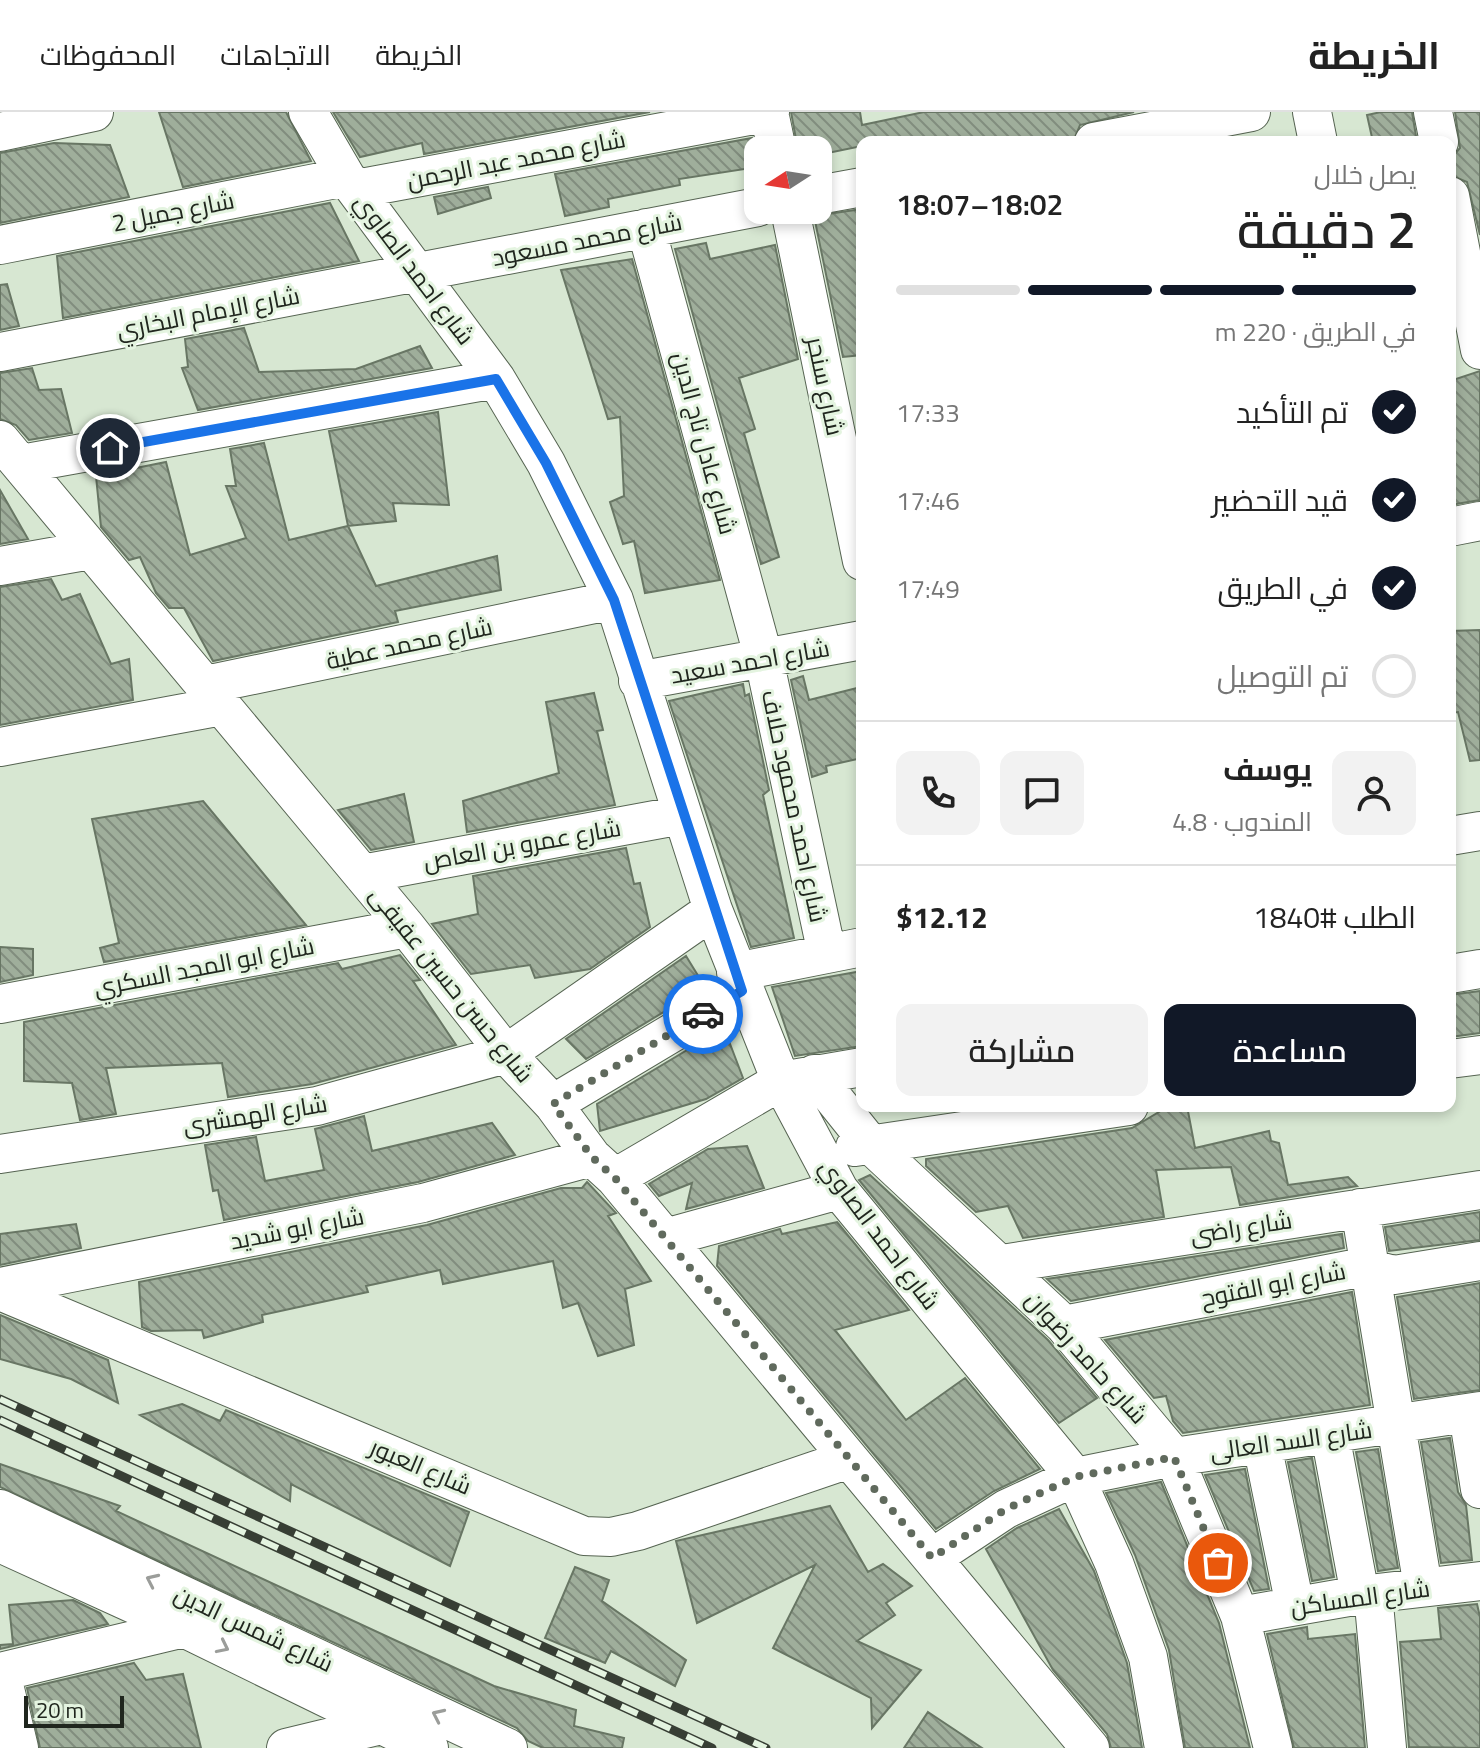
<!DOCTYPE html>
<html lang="ar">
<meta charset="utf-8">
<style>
body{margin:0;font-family:"Titillium Web",Cairo,sans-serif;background:#f2f2f2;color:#222;direction:rtl;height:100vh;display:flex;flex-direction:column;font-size:30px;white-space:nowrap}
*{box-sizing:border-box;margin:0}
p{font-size:26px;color:#767676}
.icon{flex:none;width:44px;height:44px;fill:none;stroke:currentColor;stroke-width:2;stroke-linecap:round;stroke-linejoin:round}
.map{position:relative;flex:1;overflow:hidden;direction:ltr}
.side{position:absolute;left:856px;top:24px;width:600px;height:976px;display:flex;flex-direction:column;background:#fff;border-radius:16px;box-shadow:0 4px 12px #0003;direction:rtl}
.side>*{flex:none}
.needle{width:52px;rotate:258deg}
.tools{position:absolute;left:744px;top:24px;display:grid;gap:16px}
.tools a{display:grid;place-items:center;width:88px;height:88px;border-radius:16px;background:#fff;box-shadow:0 4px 12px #0003;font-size:40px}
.scale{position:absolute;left:24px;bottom:20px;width:100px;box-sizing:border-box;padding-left:8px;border:4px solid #20261e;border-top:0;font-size:22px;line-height:28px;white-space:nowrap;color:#20261e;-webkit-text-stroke:6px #e4f4e0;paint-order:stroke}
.pin{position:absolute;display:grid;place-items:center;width:68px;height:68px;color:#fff;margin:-34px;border:4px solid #fff;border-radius:50%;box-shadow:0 2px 8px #0007}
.courier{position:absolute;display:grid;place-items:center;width:80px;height:80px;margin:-40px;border:6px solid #1a73e8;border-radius:50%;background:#fff;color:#222;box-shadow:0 2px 10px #0007}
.headline em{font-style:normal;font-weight:600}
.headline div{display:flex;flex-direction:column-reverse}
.headline{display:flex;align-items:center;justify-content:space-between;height:136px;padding:0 40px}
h1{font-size:52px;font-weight:600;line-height:60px}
.bar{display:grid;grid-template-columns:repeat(4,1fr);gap:12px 8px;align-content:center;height:96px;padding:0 40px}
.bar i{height:10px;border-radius:6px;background:#e0e0e0}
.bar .on{background:#111827}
.bar p{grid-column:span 4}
.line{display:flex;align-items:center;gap:20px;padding:0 40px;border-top:2px solid #e0e0e0}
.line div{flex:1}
.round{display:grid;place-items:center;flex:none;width:84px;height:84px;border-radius:16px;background:#f2f2f2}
ol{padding:0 40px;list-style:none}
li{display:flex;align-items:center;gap:24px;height:88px}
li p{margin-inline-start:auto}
li .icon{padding:8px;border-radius:50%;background:#111827;color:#fff;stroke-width:4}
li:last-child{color:#767676}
li i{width:44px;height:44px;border:4px solid #e0e0e0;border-radius:50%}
.primary-button{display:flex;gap:16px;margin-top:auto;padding:16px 40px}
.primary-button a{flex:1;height:92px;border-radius:16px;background:#111827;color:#fff;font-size:32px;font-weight:600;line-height:92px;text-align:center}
.primary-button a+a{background:#f2f2f2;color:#222}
header{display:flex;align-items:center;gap:48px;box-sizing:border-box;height:112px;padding:0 40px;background:#fff;border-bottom:2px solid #e0e0e0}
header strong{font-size:38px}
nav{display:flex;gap:44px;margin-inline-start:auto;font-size:28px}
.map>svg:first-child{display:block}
</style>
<header>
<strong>الخريطة</strong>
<nav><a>الخريطة</a><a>الاتجاهات</a><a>المحفوظات</a></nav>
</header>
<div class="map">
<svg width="1480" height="1636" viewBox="0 0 1480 1636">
<defs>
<pattern id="building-back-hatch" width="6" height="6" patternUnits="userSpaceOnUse" patternTransform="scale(2)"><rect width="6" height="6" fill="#9fae9b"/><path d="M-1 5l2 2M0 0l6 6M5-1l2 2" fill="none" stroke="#818d7e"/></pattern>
</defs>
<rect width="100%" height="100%" fill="#d7e7d2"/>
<path fill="url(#building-back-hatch)" stroke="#687664" stroke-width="2" d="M159,0H286L311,49L183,75Z
M333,0H650L424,42L422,31L360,45Z
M791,0H860L862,13L924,0H1134L1080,13L1073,30H862V34L818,43V38H798Z
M1381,0H1412L1417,30H1373L1367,3Z
M1455,0H1480V123L1467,70L1450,63V48L1460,36Z
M752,26L758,55L679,67L680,73L608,87L609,95L565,104L555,62Z
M54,31L110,33L129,85L0,111V41Z
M488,75L491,86L438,102L434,85Z
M330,91L359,149L63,206L57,144Z
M862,97V243L843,245L814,104Z
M706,131L710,147L775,133L798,247L739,266L755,317L744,321L779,445L761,452L675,137Z
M632,147L720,468L645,481L634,429L623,432L610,390L624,384L620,305L608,307L561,158Z
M7,172L19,214L0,218V173Z
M244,216L259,260L356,257L420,234L432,256L198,298L182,256L188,255L185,227Z
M32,256L39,278L61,277L72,321L29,328L16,313L0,307V261Z
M1480,259V388L1450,393V269Z
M438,300L449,393L393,391L396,409L348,414L329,319Z
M264,331L289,428L348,414L376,474L497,444L501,478L395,499L398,510L213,549L184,496H169L156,481L140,445L129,448L101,415L96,364L166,350L190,443L246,426L226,374H236L230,337Z
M0,378L28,427L0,432Z
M51,467L62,488L80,482L111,552L129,547L133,588L0,613V475Z
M1480,518V648L1470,649L1458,600L1450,601V519Z
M803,564L809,588L857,576L862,605V646L826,654L827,660L812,665L791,568Z
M743,572L745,584L749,582L769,678L763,683L794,826L751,835L669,589Z
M594,581L603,618L597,619L615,693L467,720L463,689L559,661L546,590Z
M404,682L414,730L371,738L338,698Z
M203,689L306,813L104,850L100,836L119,831L92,707Z
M626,736L634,772L640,771L650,815L590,857L535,866L530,853L471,862L432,812L478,802L473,764Z
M0,835L33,837V863L0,870Z
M400,843L420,868L413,869L456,933L312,972L228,985L222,951L106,956L116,1002L80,1008L72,971L24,969V910L338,851L342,857Z
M686,844L705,875L586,947L566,927Z
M862,859V934L795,944L772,875Z
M1480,879V921L1450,925V883Z
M724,916L743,966L706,987L600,1019L597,992Z
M1169,994H1187L1195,1036L1269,1019L1271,1029L1279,1031L1288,1073L1348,1065L1357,1074L1240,1093L1231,1055L1156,1058L1164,1105L1023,1126L1008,1094L976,1100L926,1054V1047L1132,1016Z
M364,1004L372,1039L492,1011L515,1043L418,1070L224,1108L218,1078L213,1079L205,1033L256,1025L265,1069L324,1058L315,1017Z
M747,1034L764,1076L686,1097L692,1071L659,1084L649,1072L708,1037Z
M870,1063L1048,1228L1097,1286L1059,1311L859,1068Z
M587,1070L616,1101L608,1104L651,1169L625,1177L634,1233L598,1244L578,1191L563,1196L553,1149L443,1172L440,1158L366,1174L368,1180L262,1203L263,1210L204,1226L202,1218L151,1219L142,1215L139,1170L427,1113L561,1076H582Z
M1480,1100V1128L1389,1139L1385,1115Z
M837,1110L909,1198L835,1218L906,1308L965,1266L1040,1357L994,1379L936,1417L717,1154L719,1134L780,1117L782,1122Z
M76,1112L81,1136L0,1153V1122Z
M1342,1122L1344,1136L1071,1189L1047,1167Z
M1480,1171V1278L1414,1287L1397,1185Z
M1352,1180L1370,1293L1183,1321L1173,1309L1166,1284L1154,1286L1105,1228Z
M0,1203L108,1248L118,1291L71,1267L0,1247Z
M182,1292L220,1309L226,1298L469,1400L450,1454L291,1372L290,1389L140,1303Z
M1450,1326L1458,1380L1466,1393L1472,1448L1441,1451L1421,1330Z
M1378,1337L1398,1456L1378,1459L1356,1340Z
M1312,1346L1334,1465L1312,1469L1288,1350Z
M0,1352L120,1394L116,1399L494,1574L576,1598L574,1614L624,1626L622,1636H543L528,1629L517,1616L0,1375Z
M1245,1357L1269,1477L1254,1479L1205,1363Z
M1161,1370L1219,1511L1250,1636H1185L1169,1538L1135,1443L1106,1381Z
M830,1394L868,1460L883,1452L912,1474L886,1491L895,1503L857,1529L921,1558L872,1616L871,1586L773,1536L815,1453L697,1511L676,1429Z
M1059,1397L1094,1459L1127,1551L1142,1636H1111L1107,1622L1053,1558L986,1437L1017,1416Z
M575,1455L609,1468L602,1489L686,1548L675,1574L611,1539L605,1551L545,1526Z
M73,1488L100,1501L108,1512L0,1537V1533L13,1532L9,1493Z
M1477,1492L1480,1505V1636L1409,1635L1400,1530L1441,1527L1438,1496Z
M1307,1515L1308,1527L1355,1522L1365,1636H1294L1267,1522Z
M134,1551L146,1568L183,1562L201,1636H40L27,1576Z
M928,1600L982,1636H904Z"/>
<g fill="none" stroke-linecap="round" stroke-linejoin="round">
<g stroke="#566452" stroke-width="40">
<path id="minor" d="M308,0L346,65L496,267L546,351L614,488L713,798L781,969L839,1078L1075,1365L1114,1451L1148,1545L1164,1636
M769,0L777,38
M1312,0L1318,30
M1433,0L1439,30
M0,20L94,0
M1094,30L1251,0
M356,77L770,0
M818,83L862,75
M1450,84L1480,238
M790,98L862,449
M646,116L764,547L827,842
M0,133L346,65
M0,240L758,95
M0,328L407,816L506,942L553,992L592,1045L615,1066L1090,1636
M21,352L496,267
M1450,415L1480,409
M0,454L91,438
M638,569L862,528
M205,573L614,488
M0,635L222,594
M1450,724L1480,719
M362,762L682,703
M736,860L862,835
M1450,862L1480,857
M0,892L407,816
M1450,947L1480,943
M814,962L870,1032L1064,1213L1174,1345L1240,1504L1273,1636
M553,992L742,879
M855,1035L1129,994
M0,1042L317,994L506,942L713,798
M615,1066L781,969L862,955
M1360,1096L1423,1475
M665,1126L839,1078
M1002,1152L1480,1078
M0,1175L423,1091L592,1045
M0,1179L584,1424L611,1425L638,1419L849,1347
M1064,1213L1364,1155L1394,1163L1480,1149
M1468,1302L1480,1377
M1330,1322L1360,1483
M1262,1332L1295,1494
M0,1397L508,1636
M0,1431L149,1499L429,1636
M932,1446L1006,1397L1075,1365L1174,1345L1480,1299
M1373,1481L1387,1636
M1240,1504L1360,1483L1480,1469
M0,1560L184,1516
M1,1560L19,1636
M286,1636L381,1613"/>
</g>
<use href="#minor" stroke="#fff" stroke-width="38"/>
<g stroke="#373e34" stroke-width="9">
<path id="rail" d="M0,1287L766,1636
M0,1308L712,1636"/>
</g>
<use href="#rail" stroke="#e4f4e0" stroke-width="6" stroke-dasharray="18" stroke-linecap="butt"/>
</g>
<defs><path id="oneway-chevron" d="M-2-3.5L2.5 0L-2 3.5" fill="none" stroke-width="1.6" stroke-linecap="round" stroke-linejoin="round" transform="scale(2)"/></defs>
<g stroke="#9b9d9a">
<use href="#oneway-chevron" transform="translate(152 1468) rotate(-155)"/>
<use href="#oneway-chevron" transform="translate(223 1535) rotate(26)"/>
<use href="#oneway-chevron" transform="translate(438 1603) rotate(-155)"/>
</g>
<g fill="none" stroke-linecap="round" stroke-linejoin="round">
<path stroke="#606a5d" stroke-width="8" stroke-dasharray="0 14.4" d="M703,902L553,992L592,1045L615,1066L932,1446L1006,1397L1075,1365L1174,1345L1218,1451"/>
<path stroke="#1a73e8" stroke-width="10" d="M110,336L496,267L546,351L614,488L742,879L703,902"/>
</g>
<g text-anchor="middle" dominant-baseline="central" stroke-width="6" stroke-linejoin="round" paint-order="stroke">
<g font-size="24" fill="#20261e" stroke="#e4f4e0">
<text transform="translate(516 47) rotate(-11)">شارع محمد عبد الرحمن</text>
<text transform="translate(173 99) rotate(-11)">شارع جميل 2</text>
<text transform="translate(587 127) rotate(-11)">شارع محمد مسعود</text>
<text transform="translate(415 157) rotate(53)">شارع احمد الصاوي</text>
<text transform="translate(208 200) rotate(-11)">شارع الإمام البخاري</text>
<text transform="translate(826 274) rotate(78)">شارع سنجر</text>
<text transform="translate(705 331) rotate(75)">شارع عادل تاج الدين</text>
<text transform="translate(409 531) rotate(-12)">شارع محمد عطية</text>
<text transform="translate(750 549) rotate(-10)">شارع احمد سعيد</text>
<text transform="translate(795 694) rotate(78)">شارع احمد محمود حلاف</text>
<text transform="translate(522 732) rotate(-10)">شارع عمرو بن العاص</text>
<text transform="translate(204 854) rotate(-11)">شارع ابو المجد السكري</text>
<text transform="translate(452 872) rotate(51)">شارع حسن حسين عفيفى</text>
<text transform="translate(255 1002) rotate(-9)">شارع الهمشرى</text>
<text transform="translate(1241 1115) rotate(-9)">شارع راضى</text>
<text transform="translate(297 1116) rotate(-11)">شارع ابو شديد</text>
<text transform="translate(880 1122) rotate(53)">شارع احمد الصاوي</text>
<text transform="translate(1273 1172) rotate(-11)">شارع ابو الفتوح</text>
<text transform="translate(1087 1245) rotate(48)">شارع حامد رضوان</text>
<text transform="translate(1291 1328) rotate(-8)">شارع السد العالى</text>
<text transform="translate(421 1354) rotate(23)">شارع العبور</text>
<text transform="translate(1360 1485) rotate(-8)">شارع المساكن</text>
<text transform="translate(254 1516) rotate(25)">شارع شمس الدين</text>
</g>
</g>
</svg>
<div class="tools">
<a><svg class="needle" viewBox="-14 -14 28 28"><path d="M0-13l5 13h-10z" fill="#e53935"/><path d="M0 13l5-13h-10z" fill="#767676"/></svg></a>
</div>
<div class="scale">20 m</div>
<div class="pin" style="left:1218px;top:1451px;background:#ea580c"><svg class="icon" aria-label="bag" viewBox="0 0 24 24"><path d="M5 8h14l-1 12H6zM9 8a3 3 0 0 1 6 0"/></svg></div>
<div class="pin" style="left:110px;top:336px;background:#1f2937"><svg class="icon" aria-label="home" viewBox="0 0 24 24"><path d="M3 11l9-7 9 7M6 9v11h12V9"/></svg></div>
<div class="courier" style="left:703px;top:902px"><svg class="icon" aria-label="car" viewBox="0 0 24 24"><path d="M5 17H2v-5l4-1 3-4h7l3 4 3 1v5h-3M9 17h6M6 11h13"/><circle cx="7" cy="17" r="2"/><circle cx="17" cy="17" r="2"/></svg></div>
<section class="side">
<div class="headline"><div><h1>2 دقيقة</h1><p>يصل خلال</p></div><em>18:02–18:07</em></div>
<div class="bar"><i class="on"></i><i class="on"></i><i class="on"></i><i></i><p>في الطريق · 220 m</p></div>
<ol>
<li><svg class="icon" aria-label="check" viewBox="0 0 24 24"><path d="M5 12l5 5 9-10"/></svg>تم التأكيد<p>17:33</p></li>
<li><svg class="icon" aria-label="check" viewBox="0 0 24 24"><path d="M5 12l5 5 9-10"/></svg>قيد التحضير<p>17:46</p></li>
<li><svg class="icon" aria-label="check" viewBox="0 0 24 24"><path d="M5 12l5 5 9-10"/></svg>في الطريق<p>17:49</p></li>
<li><i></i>تم التوصيل</li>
</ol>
<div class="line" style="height:144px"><a class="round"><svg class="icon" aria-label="person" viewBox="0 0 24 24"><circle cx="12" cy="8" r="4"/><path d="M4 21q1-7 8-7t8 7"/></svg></a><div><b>يوسف</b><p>المندوب · 4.8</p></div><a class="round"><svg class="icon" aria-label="chat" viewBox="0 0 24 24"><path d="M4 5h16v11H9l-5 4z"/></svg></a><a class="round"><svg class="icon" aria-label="phone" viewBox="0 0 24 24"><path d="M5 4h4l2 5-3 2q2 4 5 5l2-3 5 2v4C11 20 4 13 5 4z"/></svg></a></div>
<div class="line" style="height:104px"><div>الطلب #1840</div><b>$12.12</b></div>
<div class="primary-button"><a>مساعدة</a><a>مشاركة</a></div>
</section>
</div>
